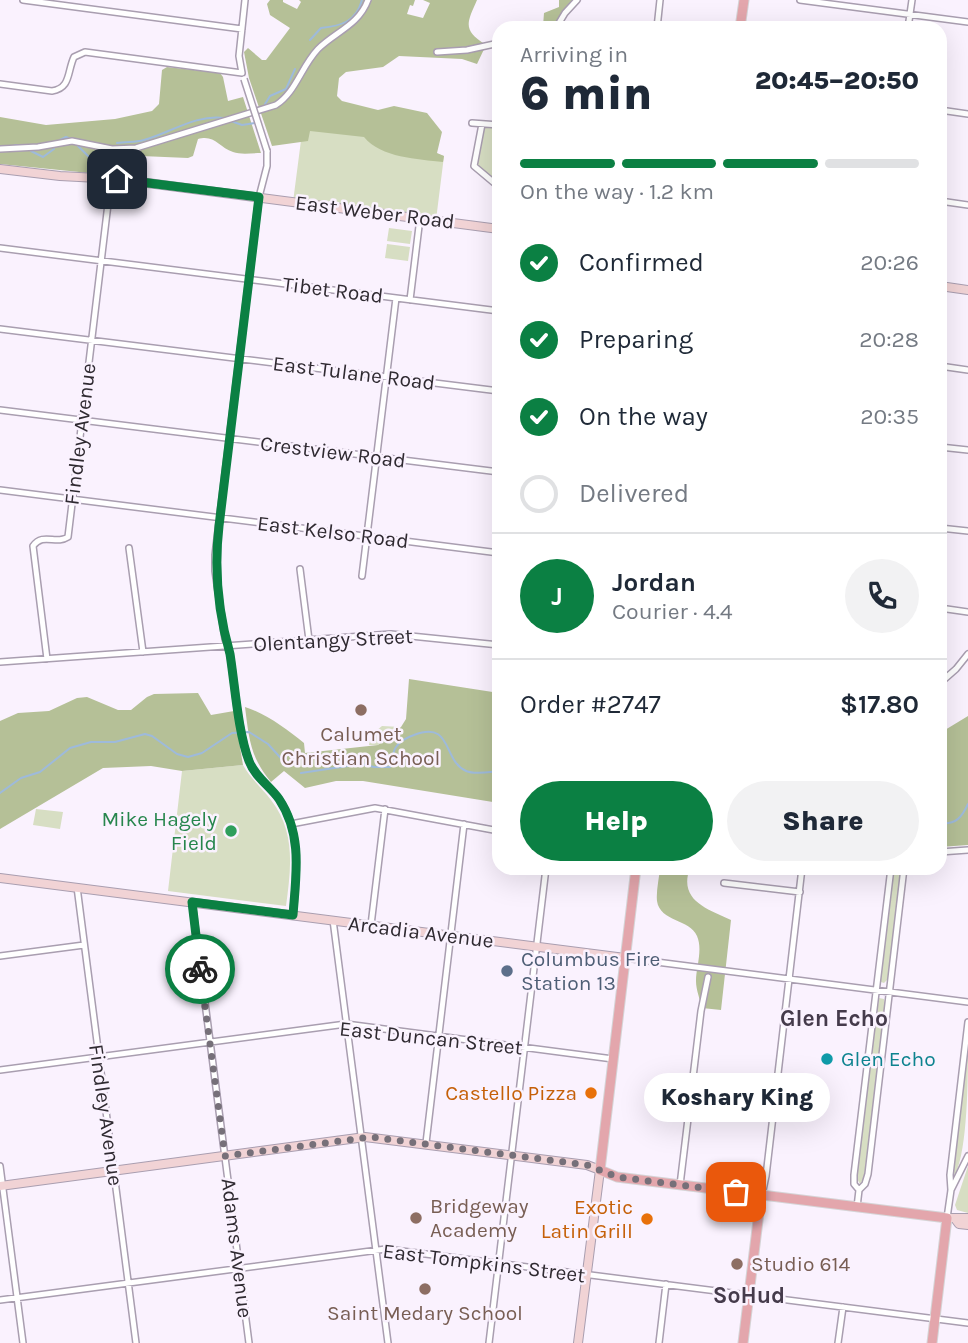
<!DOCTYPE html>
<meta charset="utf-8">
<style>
body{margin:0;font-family:Karla,sans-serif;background:#f2f2f3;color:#1f2937;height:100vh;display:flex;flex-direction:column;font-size:26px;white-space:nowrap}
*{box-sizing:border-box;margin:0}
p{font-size:23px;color:#747a83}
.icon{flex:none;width:38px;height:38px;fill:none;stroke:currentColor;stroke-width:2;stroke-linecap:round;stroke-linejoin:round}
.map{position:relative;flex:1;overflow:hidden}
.drawer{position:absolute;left:492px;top:21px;width:455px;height:854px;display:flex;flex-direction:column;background:#fff;border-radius:21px;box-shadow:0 7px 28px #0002}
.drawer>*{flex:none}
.pin{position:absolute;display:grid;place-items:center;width:60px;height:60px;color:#fff;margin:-30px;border-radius:14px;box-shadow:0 4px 10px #0006}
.courier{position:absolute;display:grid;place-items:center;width:70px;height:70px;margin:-35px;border:5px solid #0b8043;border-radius:50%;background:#fff;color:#222;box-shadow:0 2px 9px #0007}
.bubble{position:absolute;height:49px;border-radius:24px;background:#fff;box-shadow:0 7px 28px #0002;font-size:23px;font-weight:800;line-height:49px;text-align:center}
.head em{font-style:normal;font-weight:800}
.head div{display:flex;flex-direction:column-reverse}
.head{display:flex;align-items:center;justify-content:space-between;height:119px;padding:0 28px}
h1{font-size:46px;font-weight:800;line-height:52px}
.bar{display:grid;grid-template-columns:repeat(4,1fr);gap:10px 7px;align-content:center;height:84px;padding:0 28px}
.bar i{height:9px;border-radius:5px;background:#e0e1e3}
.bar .current{background:#0b8043}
.bar p{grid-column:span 4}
.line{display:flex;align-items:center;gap:18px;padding:0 28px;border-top:2px solid #e0e1e3}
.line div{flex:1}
.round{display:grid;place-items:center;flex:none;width:74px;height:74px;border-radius:37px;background:#f2f2f3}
ol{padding:0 28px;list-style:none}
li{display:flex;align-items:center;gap:21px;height:77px}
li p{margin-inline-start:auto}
li .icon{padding:7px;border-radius:50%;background:#0b8043;color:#fff;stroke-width:4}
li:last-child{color:#747a83}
li i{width:38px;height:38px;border:4px solid #e0e1e3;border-radius:50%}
.button{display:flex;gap:14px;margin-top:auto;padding:14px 28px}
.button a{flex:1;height:80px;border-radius:42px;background:#0b8043;color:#fff;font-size:28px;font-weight:800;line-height:80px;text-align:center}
.button a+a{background:#f2f2f3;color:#1f2937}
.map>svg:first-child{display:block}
</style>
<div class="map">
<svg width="968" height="1343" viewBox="0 0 968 1343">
<rect width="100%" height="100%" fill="#faf2fe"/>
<path fill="#d7dec3" d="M482,124L499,125V187L474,166Z
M303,125L376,134L444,156L436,220L293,202Z
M389,228L412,231L410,244L387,241Z
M387,244L410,247L408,261L385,258Z
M382,726L401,727L378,745H369L371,735Z
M243,765C251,779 261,787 271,800C296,832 291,869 286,906L168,891L182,771Z
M36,809L63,812L60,829L33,825Z
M893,868H901L888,979L884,983L881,982L880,979Z
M879,998L884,999L885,1003L864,1178L860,1184L856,1177Z
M968,1042C968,1076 968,1149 955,1175L953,1171Z
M968,1166V1213L957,1210L955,1205Z"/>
<path fill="#b5c097" d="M270,0H283V2L297,9L301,2L299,0H415L413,6L410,5L407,14L423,18L430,3L423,0H477C467,23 462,30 486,45L477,64L462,59L399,56L383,67L346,72L339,78L337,96L342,101L378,110L394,106L427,113L442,132L437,153L444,156L443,162C418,159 381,158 364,137L310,131L308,141L272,146L249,78L244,52L248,48L262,60H266L290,28L270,15L267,4Z
M559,0H577L554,28L543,26L544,13L559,7Z
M167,67L220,73L223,77L228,101L243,97L261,153C253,153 241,155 233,152C219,147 214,134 198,139L193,156L188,158L118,155L113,171L109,175L0,164V117L46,125L115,119L152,111L159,104L162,70Z
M409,679L499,693V803L363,781H336L305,788L284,771L271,782C250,757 249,738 245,707C267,714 286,729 304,743L305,753L378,745L401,727L406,719Z
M198,693L211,715L234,711L243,765L182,771L151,766L103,768L0,829V721L18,713L49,711L77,698L87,697L118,710H131L147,697L154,694Z
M968,716V845L940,847V733Z
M660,868H690C678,900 707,909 731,920L721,1010L702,1008C700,999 696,990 696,981C696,967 703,950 697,936C690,919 660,922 657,901C656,891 659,879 660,868Z"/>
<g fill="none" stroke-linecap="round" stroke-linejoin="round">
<path stroke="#9ebadb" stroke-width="2" d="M310,40L321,28C341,26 356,22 362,0
M265,104L270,96L286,89L295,69
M231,121L242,125L255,123
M60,140L66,137L71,139
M117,143C126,141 135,143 144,140C170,133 196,114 224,118
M15,145H24
M78,146L91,159L97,158L105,151
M31,151L43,157L54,149
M301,773L361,764L374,767H390C395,761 391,754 396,747C400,741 408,737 414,735C453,720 442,760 466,771C475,775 489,772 499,771
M0,793L21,778L40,772L70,748L91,742H115L145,734L152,736L177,754L188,757L202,753L232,733L249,732L268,744L287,765
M940,823C956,825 962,817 968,804"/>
<g stroke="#a99eb0" stroke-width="8">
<path id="street" d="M23,0L242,29
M800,0L968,22
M556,28L565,13L577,0
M657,28L660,0
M908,28L912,0
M437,52L467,50L499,43
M242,73L239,56L245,0
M0,84L52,91C71,88 67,72 74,57L85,52L242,73
M940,110L968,114
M472,123L499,125
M482,124L474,166L499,187
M0,149L38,147L72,141L112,149L136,148L276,105C296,92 301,67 318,49C335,32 359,25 368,0
M267,151V166L259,197L215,555V571L225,639L230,654C235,686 238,732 249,761C255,777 269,786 279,799C303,834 296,876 293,915
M499,159V179
M940,201L968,205
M496,228L499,209
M0,248L499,311
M410,300L420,218
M0,329L499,391
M940,366L968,370
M0,410L499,472
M940,447L968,450
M0,490L499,553
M940,528L968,531
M129,548L143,652
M300,569L309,640
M362,576L396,298
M940,608L968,612
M47,659L33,546C43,532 56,545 68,537L111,179
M0,662L391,634L499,645
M940,683L956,669L968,654
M291,824L375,808L499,831
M940,852L968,850
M724,883L800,892
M77,887L136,1343
M192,902L249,1343
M333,920L388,1343
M371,925L385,809
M0,956L84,945
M625,958L968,1002
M0,1070L346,1024L613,1059
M426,1143L464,824
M0,1166L23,1343
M680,1185L701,1011L708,977
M859,1190L865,1184L868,1174L904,868
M951,1190L968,1156
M762,1195L766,1176L802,868
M857,1207L859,1190L854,1184V1175L891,868
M947,1218L951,1190L950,1175L968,1022
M0,1300L386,1249L968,1323
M489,1343L546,868
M659,1343L666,1284
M838,1343L843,1307"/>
</g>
<g stroke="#a99eb0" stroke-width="10">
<path id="secondary" d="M0,169L60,176L117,179L499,229
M940,286L968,290
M0,878L625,958
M0,1186L365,1137L587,1165L600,1170L578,1343
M947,1218H968
M956,1220L959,1224L968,1225"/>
</g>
<g stroke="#d5d4d6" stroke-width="11">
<path id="primary" d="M740,28L744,0
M636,868L600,1170L617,1177L947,1218L932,1343
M743,1343L761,1196"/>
</g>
<use href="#street" stroke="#fff" stroke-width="5"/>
<use href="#secondary" stroke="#f1d3d5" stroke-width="8"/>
<use href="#primary" stroke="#e3a6ac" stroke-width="9"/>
<g stroke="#a99eb0" stroke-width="8" stroke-linecap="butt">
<path id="street-bridge" d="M244,79L267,151"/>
</g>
<use href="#street-bridge" stroke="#fff" stroke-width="5"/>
</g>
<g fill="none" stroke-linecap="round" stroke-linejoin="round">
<path stroke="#767079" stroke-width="7" stroke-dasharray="0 12.6" d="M200,969L225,1156L371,1137L587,1165L617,1177L736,1192"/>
<path stroke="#0b8043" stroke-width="9" d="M117,179L259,197L219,526C214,569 218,612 230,654C235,686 238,732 249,761C255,777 270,786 279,799C303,835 296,875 293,915L192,902L200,969"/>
</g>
<g fill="#8d6e63" stroke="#faf2fe" stroke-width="2.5">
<circle cx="361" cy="710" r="7"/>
<circle cx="416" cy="1218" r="7"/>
<circle cx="737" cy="1264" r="7"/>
<circle cx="425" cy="1289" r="7"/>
</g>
<circle fill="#2e9e5b" stroke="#faf2fe" stroke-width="2.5" cx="231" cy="831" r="7"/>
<circle fill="#5c6f8a" stroke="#faf2fe" stroke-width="2.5" cx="507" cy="971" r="7"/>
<circle fill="#0f9aa8" stroke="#faf2fe" stroke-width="2.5" cx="827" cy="1059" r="7"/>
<g fill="#e8710a" stroke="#faf2fe" stroke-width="2.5">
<circle cx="591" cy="1093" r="7"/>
<circle cx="647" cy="1219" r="7"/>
</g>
<g text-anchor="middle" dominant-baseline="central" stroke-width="5" stroke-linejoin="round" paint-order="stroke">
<g font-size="21" fill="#2f2a31" stroke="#faf2fe">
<text transform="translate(375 212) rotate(7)">East Weber Road</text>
<text transform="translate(333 290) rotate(7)">Tibet Road</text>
<text transform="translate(354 373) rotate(7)">East Tulane Road</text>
<text transform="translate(80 434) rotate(-83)">Findley Avenue</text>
<text transform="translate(333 452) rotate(7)">Crestview Road</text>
<text transform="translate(333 532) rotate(7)">East Kelso Road</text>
<text transform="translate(333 640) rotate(-3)">Olentangy Street</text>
<text transform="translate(421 932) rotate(7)">Arcadia Avenue</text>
<text transform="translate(431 1038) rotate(6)">East Duncan Street</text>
<text transform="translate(106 1115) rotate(82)">Findley Avenue</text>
<text transform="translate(237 1248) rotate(83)">Adams Avenue</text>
<text transform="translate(484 1263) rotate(7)">East Tompkins Street</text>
</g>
<g font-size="21" fill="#785e54" stroke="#faf2fe">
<text x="361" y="734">Calumet<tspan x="361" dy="24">Christian School</tspan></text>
<text x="430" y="1206" text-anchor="start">Bridgeway<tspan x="430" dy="24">Academy</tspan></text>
<text x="751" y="1264" text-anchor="start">Studio 614</text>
<text x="425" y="1313">Saint Medary School</text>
</g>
<g font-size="21" fill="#27864d" stroke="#faf2fe" text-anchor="end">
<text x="217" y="819">Mike Hagely<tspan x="217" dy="24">Field</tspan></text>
</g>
<g font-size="21" fill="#4e5e75" stroke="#faf2fe" text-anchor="start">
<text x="521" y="959">Columbus Fire<tspan x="521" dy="24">Station 13</tspan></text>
</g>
<g font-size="21" fill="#0d838f" stroke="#faf2fe" text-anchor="start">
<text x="841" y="1059">Glen Echo</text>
</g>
<g font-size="21" fill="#c56008" stroke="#faf2fe" text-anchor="end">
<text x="577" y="1093">Castello Pizza</text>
<text x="633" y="1207">Exotic<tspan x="633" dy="24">Latin Grill</tspan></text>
</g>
<g font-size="23" font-weight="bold" fill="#453b4b" stroke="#faf2fe">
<text x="834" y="1018">Glen Echo</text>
<text x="749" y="1295">SoHud</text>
</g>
</g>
</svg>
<div class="pin" style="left:736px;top:1192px;background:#ea580c"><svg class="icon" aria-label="bag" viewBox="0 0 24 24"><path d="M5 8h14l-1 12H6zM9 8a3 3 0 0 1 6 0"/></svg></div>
<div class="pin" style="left:117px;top:179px;background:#1f2937"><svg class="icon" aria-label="home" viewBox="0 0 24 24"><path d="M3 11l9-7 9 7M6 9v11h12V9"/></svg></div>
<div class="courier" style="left:200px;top:969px"><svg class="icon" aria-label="bike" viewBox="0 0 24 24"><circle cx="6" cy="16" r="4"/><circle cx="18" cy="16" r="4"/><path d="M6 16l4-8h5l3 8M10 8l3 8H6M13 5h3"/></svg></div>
<div class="bubble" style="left:644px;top:1073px;width:186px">Koshary King</div>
<section class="drawer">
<div class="head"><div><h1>6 min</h1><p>Arriving in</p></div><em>20:45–20:50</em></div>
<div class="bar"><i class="current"></i><i class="current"></i><i class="current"></i><i></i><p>On the way · 1.2 km</p></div>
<ol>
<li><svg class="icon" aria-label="check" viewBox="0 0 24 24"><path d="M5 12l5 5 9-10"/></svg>Confirmed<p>20:26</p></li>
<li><svg class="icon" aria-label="check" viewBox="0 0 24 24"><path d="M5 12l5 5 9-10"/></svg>Preparing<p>20:28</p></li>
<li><svg class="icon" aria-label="check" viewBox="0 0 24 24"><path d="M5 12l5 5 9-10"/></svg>On the way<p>20:35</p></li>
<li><i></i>Delivered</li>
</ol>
<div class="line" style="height:126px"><b class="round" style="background:#0b8043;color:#fff">J</b><div><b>Jordan</b><p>Courier · 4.4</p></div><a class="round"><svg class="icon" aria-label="phone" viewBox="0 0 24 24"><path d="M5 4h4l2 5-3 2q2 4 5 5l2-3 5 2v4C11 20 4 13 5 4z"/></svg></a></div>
<div class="line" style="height:91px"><div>Order #2747</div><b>$17.80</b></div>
<div class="button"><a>Help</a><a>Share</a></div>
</section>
</div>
